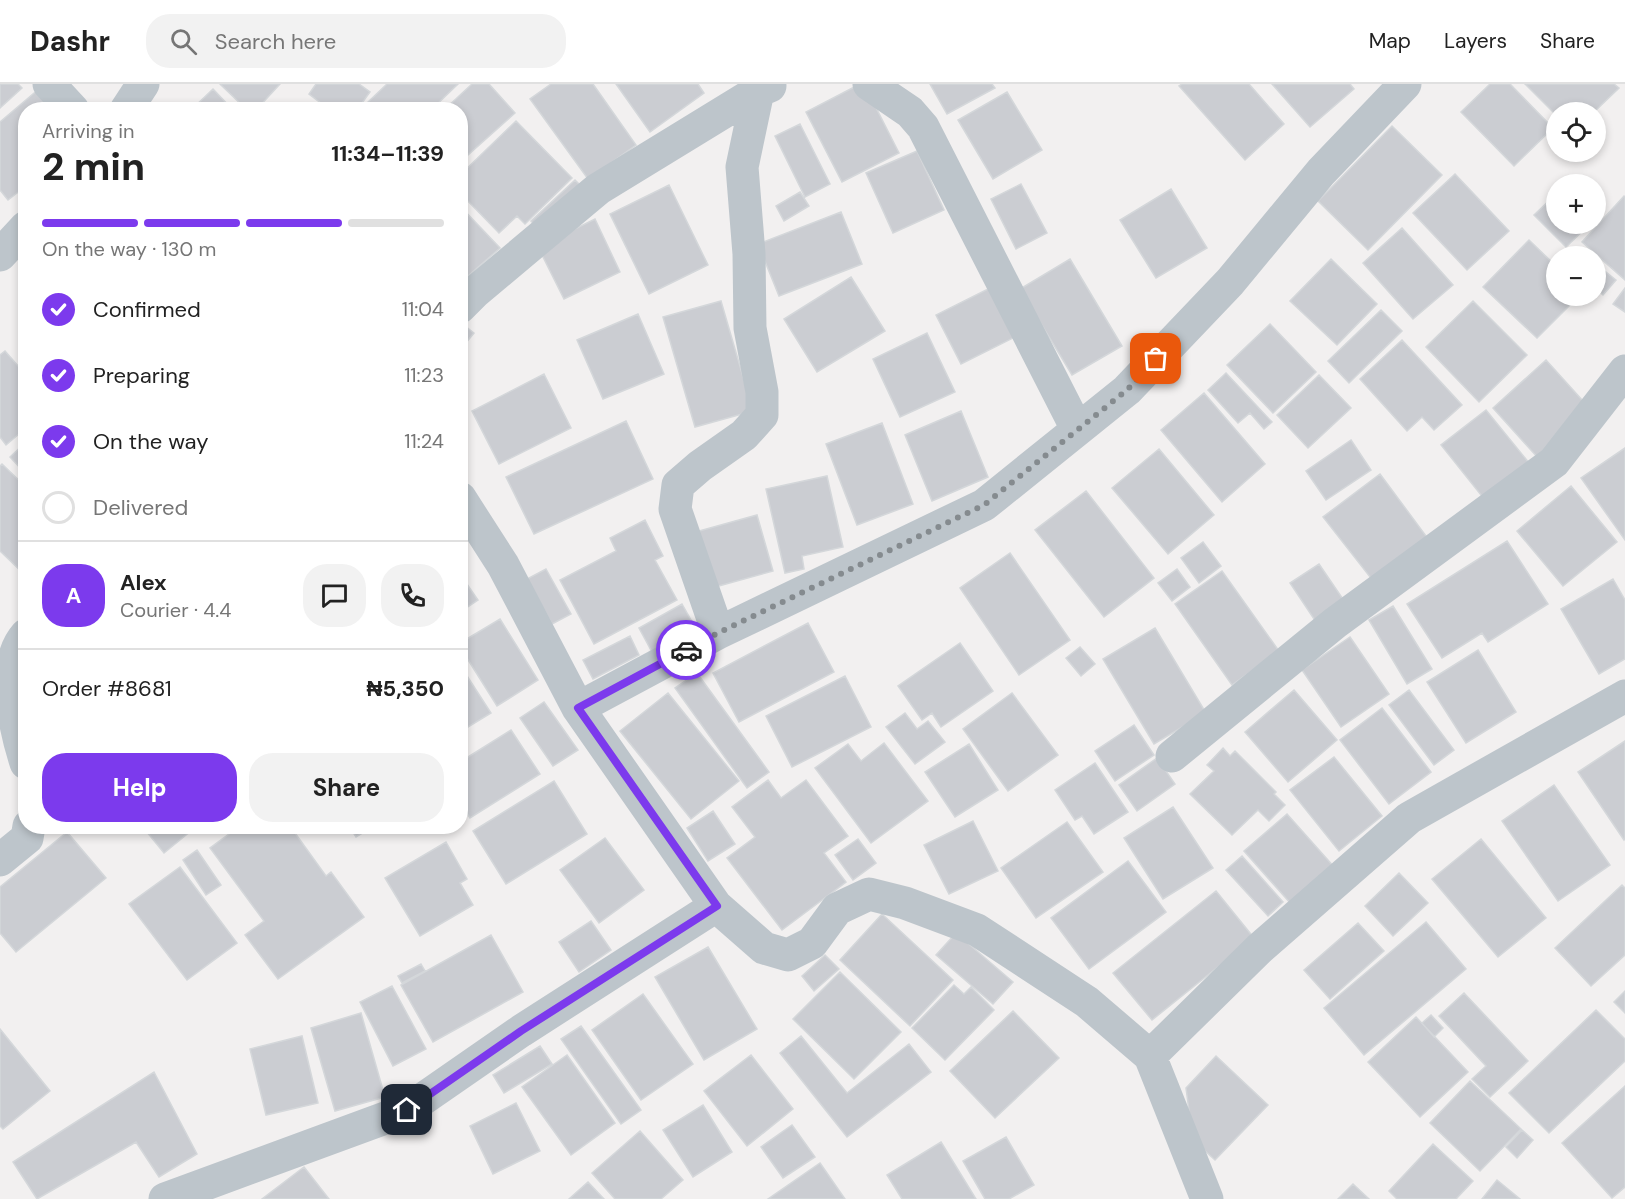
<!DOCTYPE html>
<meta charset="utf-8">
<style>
body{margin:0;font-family:"DM Sans",sans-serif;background:#f2f2f2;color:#222;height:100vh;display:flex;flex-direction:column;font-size:22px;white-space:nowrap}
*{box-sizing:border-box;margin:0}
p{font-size:20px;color:#767676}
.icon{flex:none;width:33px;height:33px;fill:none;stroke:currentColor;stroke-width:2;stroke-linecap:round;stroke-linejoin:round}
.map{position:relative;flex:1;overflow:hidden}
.side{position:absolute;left:18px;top:18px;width:450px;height:732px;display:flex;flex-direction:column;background:#fff;border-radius:24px;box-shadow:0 3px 9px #0003}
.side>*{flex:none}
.controls{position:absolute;left:1546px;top:18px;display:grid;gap:12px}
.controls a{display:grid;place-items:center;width:60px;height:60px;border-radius:50%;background:#fff;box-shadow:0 3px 9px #0003;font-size:30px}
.pin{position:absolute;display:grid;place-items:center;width:51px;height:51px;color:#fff;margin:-26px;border-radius:12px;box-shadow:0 3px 9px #0006}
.courier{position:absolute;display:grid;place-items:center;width:60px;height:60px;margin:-30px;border:4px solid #7c3aed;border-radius:50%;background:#fff;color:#222;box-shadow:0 2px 8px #0007}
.overview em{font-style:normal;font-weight:700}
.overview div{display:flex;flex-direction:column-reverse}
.overview{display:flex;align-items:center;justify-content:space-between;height:102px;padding:0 24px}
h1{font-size:39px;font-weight:700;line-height:45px}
.bar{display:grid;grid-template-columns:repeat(4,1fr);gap:9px 6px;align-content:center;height:72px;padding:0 24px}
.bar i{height:8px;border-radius:4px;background:#e0e0e0}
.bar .on{background:#7c3aed}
.bar p{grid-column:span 4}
.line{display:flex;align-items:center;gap:15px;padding:0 24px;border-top:2px solid #e0e0e0}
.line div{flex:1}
.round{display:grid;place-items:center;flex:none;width:63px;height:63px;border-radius:24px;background:#f2f2f2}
ol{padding:0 24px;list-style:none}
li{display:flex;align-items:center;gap:18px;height:66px}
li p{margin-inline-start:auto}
li .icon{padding:6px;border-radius:50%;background:#7c3aed;color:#fff;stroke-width:4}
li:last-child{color:#767676}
li i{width:33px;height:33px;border:3px solid #e0e0e0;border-radius:50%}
.primary-button{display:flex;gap:12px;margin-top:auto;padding:12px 24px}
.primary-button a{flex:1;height:69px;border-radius:24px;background:#7c3aed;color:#fff;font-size:24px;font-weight:700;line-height:69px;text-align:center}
.primary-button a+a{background:#f2f2f2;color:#222}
header{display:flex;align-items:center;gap:36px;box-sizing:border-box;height:84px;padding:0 30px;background:#fff;border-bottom:2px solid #e0e0e0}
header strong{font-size:28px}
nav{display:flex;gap:33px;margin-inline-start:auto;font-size:21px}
.search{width:420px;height:54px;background:#f2f2f2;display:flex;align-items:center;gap:15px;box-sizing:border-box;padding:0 21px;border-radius:24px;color:#767676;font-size:22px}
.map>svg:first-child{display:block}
</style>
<header>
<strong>Dashr</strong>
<div class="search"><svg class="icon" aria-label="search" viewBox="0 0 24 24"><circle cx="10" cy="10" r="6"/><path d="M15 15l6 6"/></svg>Search here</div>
<nav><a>Map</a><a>Layers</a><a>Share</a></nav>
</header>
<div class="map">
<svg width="1625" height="1115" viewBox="0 0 1625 1115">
<rect width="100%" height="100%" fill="#f2f0f0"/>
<path fill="#cbcdd2" stroke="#d4d7da" stroke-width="1.5" d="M0,0H18L22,4L0,24Z
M220,0H280L256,26H247Z
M316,0H359L370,8L357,26H330L309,10Z
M387,0H458L431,26H375L368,18Z
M472,0H489L515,29L460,78V26H444Z
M551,0H593L636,61L588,95L530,15Z
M616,0H698L704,9L650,48Z
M860,0H864L899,69L842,98L806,28Z
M930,0H992L995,4L947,30Z
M1182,0H1249L1284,40L1245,76L1179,2Z
M1272,0H1350L1354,5L1310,43Z
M1490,0H1510L1553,44L1514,82L1461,28Z
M1525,0H1614L1619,4L1594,28H1557V32Z
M40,4L58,26H26V102L8,116L0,106V38Z
M213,5L233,26H191Z
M1007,8L1042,66L993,95L958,36Z
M516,37L572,94L525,140L517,132L499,149L460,109V91Z
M800,40L830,100L805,113L775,52Z
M1392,42L1442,91L1368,166L1318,117Z
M917,67L944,126L893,149L866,89Z
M1455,90L1509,147L1467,186L1413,129Z
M575,96L586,107L542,149L531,137Z
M1021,100L1047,149L1016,165L991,115Z
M669,101L708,181L649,210L610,130Z
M1171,105L1207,164L1156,194L1120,136Z
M800,108L809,122L784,137L776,122Z
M1557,109V140H1590L1566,163L1534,131Z
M1624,112L1625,113V196L1582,158Z
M460,122L500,164L460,199Z
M841,128L862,180L779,212L758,160Z
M595,135L620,188L564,215L538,163Z
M1402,144L1453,201L1413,235L1363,179Z
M1529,156L1557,183V212H1579L1537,254L1483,203Z
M1070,175L1122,262L1072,291L1020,205Z
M1331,175L1377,220L1337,261L1290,217Z
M1601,184L1616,196L1603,211L1596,205V190Z
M851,193L885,247L817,288L784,235Z
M996,201L1021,250L961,280L936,231Z
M1625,204V228L1613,220Z
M721,217L753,327L695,343L663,233Z
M1473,217L1527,271L1479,318L1426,263Z
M1381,226L1402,247L1349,299L1328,277Z
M638,230L664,290L603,315L577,256Z
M460,238L474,249L460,266Z
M1270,240L1316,288L1273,329L1227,281Z
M927,249L955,308L900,333L873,275Z
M1402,256L1462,321L1434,346L1422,333L1407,347L1360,295Z
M5,267L26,291V344L6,361L0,353V271Z
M1546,276L1592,327L1539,375L1493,324Z
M1226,289L1272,338L1264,345L1250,329L1238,339L1208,306Z
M544,290L571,344L499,380L472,327Z
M1319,291L1351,324L1308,364L1277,331Z
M1204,309L1265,380L1222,418L1161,346Z
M1486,326L1534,385L1489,421L1441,361Z
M961,327L988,393L932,417L905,351Z
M626,337L653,395L534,450L506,393Z
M882,339L913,420L857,441L826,360Z
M1351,356L1371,386L1326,416L1306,387Z
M26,358V390L10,373Z
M1625,364V456L1581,394Z
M1159,365L1214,431L1168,470L1112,404Z
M2,380L26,403V492L0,467V382Z
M1380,390L1429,456L1374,498L1323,433Z
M827,392L843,463L802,472L804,485L785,489L766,405Z
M1571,402L1617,458L1563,502L1517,447Z
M1086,407L1154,494L1104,533L1035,446Z
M757,431L773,487L715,503L699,447Z
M645,436L663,472L655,476L677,516L594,560L560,496L616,467L610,454Z
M1507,457L1548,520L1488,558L1482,549L1442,574L1407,520Z
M1203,458L1221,482L1199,499L1181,474Z
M1010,469L1070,556L1019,591L960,504Z
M1319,480L1347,521L1318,541L1290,499Z
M546,485L571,530L552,540L527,495Z
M1177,485L1190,503L1172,517L1158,499Z
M1222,487L1279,567L1232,601L1175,520Z
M460,490L478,516L460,528Z
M1613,495L1625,516V575L1599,590L1561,525Z
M682,520L695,543L652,568L639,544Z
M1393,522L1432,585L1407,600L1369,536Z
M500,535L538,596L497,622L460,563V559Z
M808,539L834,588L739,638L713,589Z
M1155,544L1206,629L1154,660L1103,575Z
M630,552L639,571L593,595L583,576Z
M1350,553L1389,610L1341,643L1302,586Z
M960,559L993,607L941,643L932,629L922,636L898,602Z
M1080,563L1095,580L1081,592L1066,574Z
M1478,566L1516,628L1466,659L1427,598Z
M460,581L491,629L460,648Z
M697,589L769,688L747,704L675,604Z
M845,592L871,643L792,683L766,632Z
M1294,606L1337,656L1288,698L1245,648Z
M1409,606L1454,666L1434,681L1389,621Z
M668,609L739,697L691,735L620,647Z
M1012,609L1058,671L1008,707L963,645Z
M544,618L578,666L553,682L520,634Z
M1382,624L1431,688L1389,720L1340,656Z
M905,629L917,645L928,637L945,658L915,680L886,643Z
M1134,641L1154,671L1115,697L1095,667Z
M511,646L540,690L470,734L460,719V678Z
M1625,657V755L1624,756L1578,688Z
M884,659L928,717L871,759L815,684L848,660L861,677Z
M969,660L998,706L955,733L925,688Z
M1223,664L1230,672L1235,667L1276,708L1274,710L1285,721L1269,737L1258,726L1232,751L1190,710L1214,687L1207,681Z
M1334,673L1382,732L1339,767L1290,706Z
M1157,674L1175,700L1137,727L1119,701Z
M1095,679L1128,728L1094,750L1082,732L1075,736L1055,706Z
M768,696L781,714L806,696L848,752L824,769L846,798L782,846L727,774L755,753L732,723Z
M554,697L587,750L506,800L473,747Z
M1554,701L1610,781L1558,817L1502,737Z
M1173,723L1213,784L1163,815L1124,754Z
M713,727L735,760L708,777L687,744Z
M1287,730L1335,784L1292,821L1244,767Z
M973,737L998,787L949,810L924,761Z
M1067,738L1103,788L1036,834L1001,784Z
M142,742H197L164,769Z
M240,742H290L326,792L331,788L364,833L278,895L245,851L264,837L210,764Z
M349,742H374L356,753Z
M67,748L106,794L16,868L0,849V803Z
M605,754L644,806L599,839L560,786Z
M858,755L876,779L853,796L835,771Z
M1481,755L1546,834L1498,873L1432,795Z
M446,758L467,795L460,799L473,821L420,852L385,794Z
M197,766L221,801L206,811L183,776Z
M1242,772L1283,818L1268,832L1226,786Z
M1128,777L1166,828L1089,885L1051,834Z
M180,783L237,859L187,896L129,820Z
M1399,789L1428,819L1393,852L1365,822Z
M1622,801L1625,804V871L1591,902L1555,864Z
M1216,807L1254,854L1152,936L1113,889Z
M882,830L953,896L910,942L840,876Z
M591,837L611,866L579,888L559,858Z
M1426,838L1466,885L1364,971L1324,924Z
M1358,839L1384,867L1330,915L1304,886Z
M956,849L1013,898L993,920L936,871Z
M491,851L523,908L433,958L401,901Z
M708,863L757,945L704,976L655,893Z
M825,871L839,885L814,907L802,892Z
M421,880L425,887L402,899L398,892Z
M840,888L901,948L854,995L793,935Z
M954,901L964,910L971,903L994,926L945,976L912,944Z
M392,902L426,965L393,982L360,918Z
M1625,907V929L1614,918Z
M1464,909L1528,977L1490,1013L1472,995L1486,982L1439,932Z
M643,910L693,980L641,1016L592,946Z
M1596,926L1625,955V977L1549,1049L1509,1009Z
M1013,927L1059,974L995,1034L950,987Z
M361,929L385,1013L335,1027L311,944Z
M1431,931L1443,944L1434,953L1422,939Z
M1416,933L1468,988L1420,1033L1368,978Z
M581,942L641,1026L621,1040L561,955Z
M0,945L50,1007L3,1045L0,1042Z
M302,952L318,1019L266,1031L250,965Z
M801,952L847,1009L909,960L931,988L847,1053L780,969Z
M540,962L552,980L504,1009L493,991Z
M567,971L615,1039L571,1071L522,1003Z
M751,971L793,1025L747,1062L704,1007Z
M1216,972L1268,1021L1215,1076L1193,1056L1186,1004Z
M154,988L197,1070L159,1093L136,1058L37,1115L13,1078Z
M1470,997L1521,1045L1480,1087L1430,1039Z
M1625,1002V1103L1612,1114L1562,1059Z
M516,1019L540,1067L493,1090L470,1042Z
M703,1021L732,1068L693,1093L663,1046Z
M792,1041L815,1073L783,1094L761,1063Z
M1522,1046L1533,1056L1517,1074L1506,1063Z
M640,1047L683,1096L661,1115H615L592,1089Z
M1006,1053L1034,1101L1009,1115H985L963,1077Z
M941,1058L976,1115H902L887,1091Z
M1433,1060L1473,1097L1456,1115H1397L1389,1107Z
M820,1079L845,1115H768Z
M304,1083L329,1115H262Z
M1497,1096L1520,1115H1482Z
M588,1098L604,1115H569Z
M1353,1100L1369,1115H1338Z"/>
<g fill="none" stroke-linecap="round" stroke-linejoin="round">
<path stroke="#bdc5cb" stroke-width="33" d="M49,0L73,26
M869,0L910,28L923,43L1077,345
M126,26L143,0
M0,171L26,143
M460,223L475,208L598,105L758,7L770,2
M460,414L503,481L578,624L716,822L764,864L788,871L812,859L837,825L869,810L905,819L977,846L1087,918L1150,972L1207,1115
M718,549L675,425L678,401L700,382L744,351L762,331V308L750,244L749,170L742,83L758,7
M26,551C0,580 15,645 26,679
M578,624L718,549L984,421L1127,306L1230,198L1321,88L1405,0
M1172,672L1335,539L1554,378L1625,287
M0,776L27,754L29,742
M1150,972L1259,865L1409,734L1625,612
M165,1115L407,1026L521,947L716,822"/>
</g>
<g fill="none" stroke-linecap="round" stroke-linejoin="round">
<path stroke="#858b8f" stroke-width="6" stroke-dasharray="0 10.8" d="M686,566L718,549L984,421L1127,306L1156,275"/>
<path stroke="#7c3aed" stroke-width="8" d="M407,1026L521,947L717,822L578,624L686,566"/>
</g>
</svg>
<div class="controls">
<a><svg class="icon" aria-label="locate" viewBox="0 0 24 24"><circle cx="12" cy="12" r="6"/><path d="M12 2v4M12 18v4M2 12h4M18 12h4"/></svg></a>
<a>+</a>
<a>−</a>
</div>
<div class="pin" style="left:1156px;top:275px;background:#ea580c"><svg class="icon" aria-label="bag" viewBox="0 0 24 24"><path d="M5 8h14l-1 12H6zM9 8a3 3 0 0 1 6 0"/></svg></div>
<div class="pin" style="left:407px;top:1026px;background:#1f2937"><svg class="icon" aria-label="home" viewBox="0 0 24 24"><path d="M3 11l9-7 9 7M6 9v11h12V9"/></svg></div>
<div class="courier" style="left:686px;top:566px"><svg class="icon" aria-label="car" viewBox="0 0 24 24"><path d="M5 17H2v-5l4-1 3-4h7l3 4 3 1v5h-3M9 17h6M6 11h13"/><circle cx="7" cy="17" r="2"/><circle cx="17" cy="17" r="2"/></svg></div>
<section class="side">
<div class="overview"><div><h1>2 min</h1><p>Arriving in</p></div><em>11:34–11:39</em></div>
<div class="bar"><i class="on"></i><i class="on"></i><i class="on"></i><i></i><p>On the way · 130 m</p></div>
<ol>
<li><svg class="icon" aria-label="check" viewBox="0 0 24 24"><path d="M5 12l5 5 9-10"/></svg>Confirmed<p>11:04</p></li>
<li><svg class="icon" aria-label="check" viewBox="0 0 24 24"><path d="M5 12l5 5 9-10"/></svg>Preparing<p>11:23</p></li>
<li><svg class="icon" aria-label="check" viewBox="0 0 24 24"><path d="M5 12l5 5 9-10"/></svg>On the way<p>11:24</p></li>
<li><i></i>Delivered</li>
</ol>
<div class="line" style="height:108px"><b class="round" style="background:#7c3aed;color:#fff">A</b><div><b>Alex</b><p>Courier · 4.4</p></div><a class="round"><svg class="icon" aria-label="chat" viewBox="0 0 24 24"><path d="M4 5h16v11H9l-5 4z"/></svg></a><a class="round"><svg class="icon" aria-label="phone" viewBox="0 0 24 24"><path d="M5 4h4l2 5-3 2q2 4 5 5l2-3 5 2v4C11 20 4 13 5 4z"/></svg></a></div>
<div class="line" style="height:78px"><div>Order #8681</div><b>₦5,350</b></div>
<div class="primary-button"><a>Help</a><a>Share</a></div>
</section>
</div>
